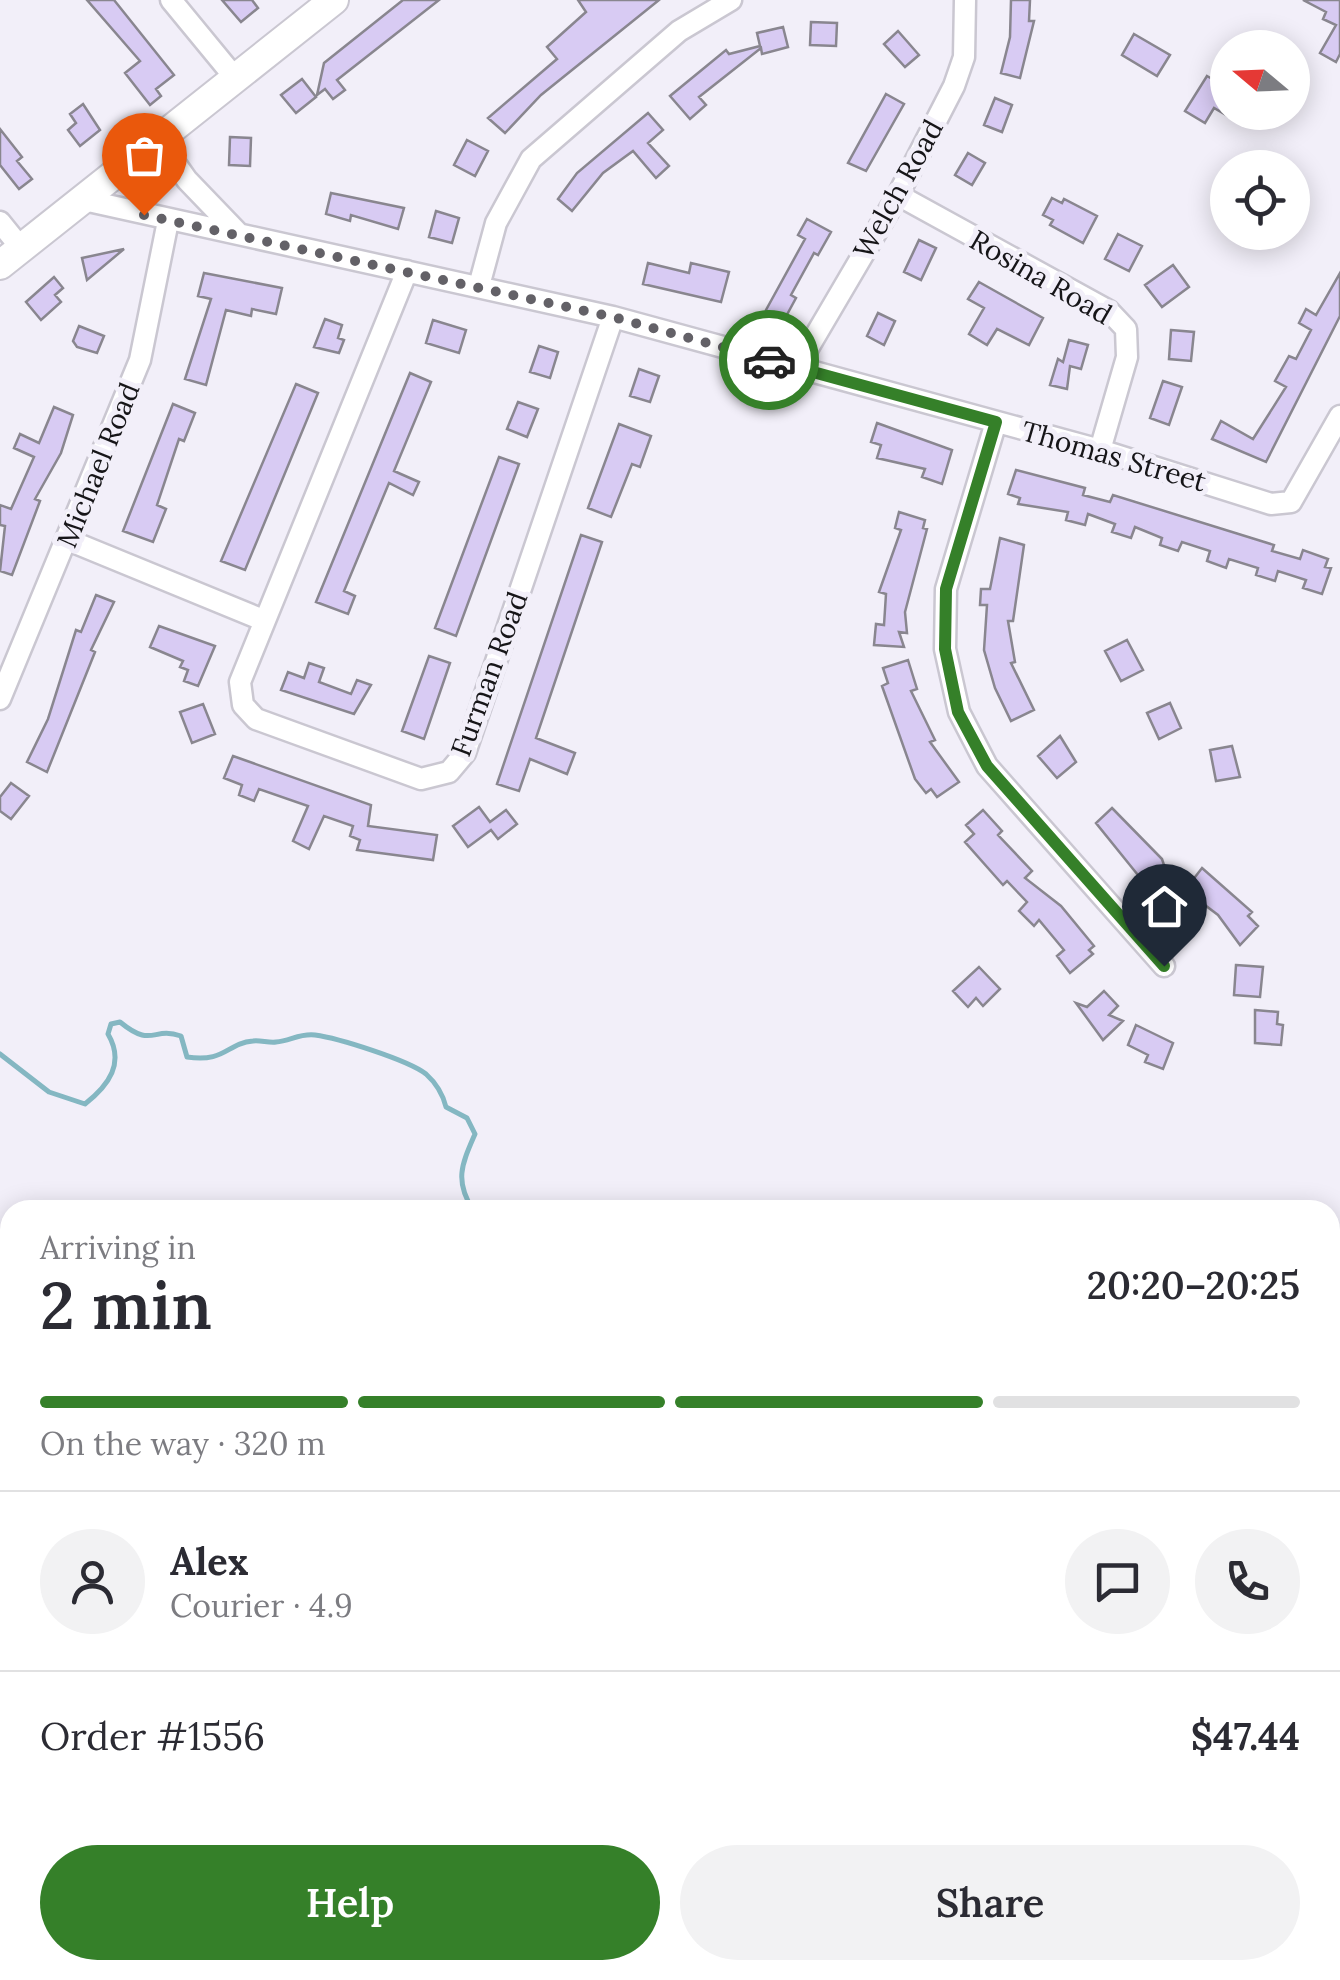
<!DOCTYPE html>
<meta charset="utf-8">
<style>
body{margin:0;font-family:Lora,serif;background:#f2f2f3;color:#2b2b33;height:100vh;display:flex;flex-direction:column;font-size:38px;white-space:nowrap}
*{box-sizing:border-box;margin:0}
p{font-size:32px;color:#7c7c81}
.icon{flex:none;width:55px;height:55px;fill:none;stroke:currentColor;stroke-width:2;stroke-linecap:round;stroke-linejoin:round}
.map{position:relative;flex:1;overflow:hidden}
.side{position:absolute;left:0px;top:1200px;width:1340px;height:780px;display:flex;flex-direction:column;background:#fff;border-radius:30px 30px 0 0;box-shadow:0 5px 25px #0003}
.side>*{flex:none}
.needle{width:65px;rotate:289deg}
.controls{position:absolute;left:1210px;top:30px;display:grid;gap:20px}
.controls a{display:grid;place-items:center;width:100px;height:100px;border-radius:50%;background:#fff;box-shadow:0 5px 25px #0003;font-size:50px}
.pin{position:absolute;display:grid;place-items:center;width:85px;height:85px;color:#fff;margin:-102px -42px;border-radius:50% 50% 50% 0;rotate:-45deg;box-shadow:0 0 10px #0007}
.pin .icon{rotate:45deg}
.courier{position:absolute;display:grid;place-items:center;width:100px;height:100px;margin:-50px;border:8px solid #358029;border-radius:50%;background:#fff;color:#222;box-shadow:0 2px 12px #0007}
.summary em{font-style:normal;font-weight:600}
.summary div{display:flex;flex-direction:column-reverse}
.summary{display:flex;align-items:center;justify-content:space-between;height:170px;padding:0 40px}
h1{font-size:65px;font-weight:600;line-height:75px}
.bar{display:grid;grid-template-columns:repeat(4,1fr);gap:15px 10px;align-content:center;height:120px;padding:0 40px}
.bar i{height:12px;border-radius:8px;background:#e1e1e2}
.bar .selected{background:#358029}
.bar p{grid-column:span 4}
.line{display:flex;align-items:center;gap:25px;padding:0 40px;border-top:2px solid #e1e1e2}
.line div{flex:1}
.round{display:grid;place-items:center;flex:none;width:105px;height:105px;border-radius:52px;background:#f2f2f3}
.primary-button{display:flex;gap:20px;margin-top:auto;padding:20px 40px}
.primary-button a{flex:1;height:115px;border-radius:60px;background:#358029;color:#fff;font-size:40px;font-weight:600;line-height:115px;text-align:center}
.primary-button a+a{background:#f2f2f3;color:#2b2b33}
.map>svg:first-child{display:block}
</style>
<div class="map">
<svg width="1340" height="1980" viewBox="0 0 1340 1980">
<rect width="100%" height="100%" fill="#f2eff9"/>
<g fill="none" stroke-linecap="round" stroke-linejoin="round">
<path stroke="#84b7c2" stroke-width="5" d="M0,1054L49,1092L85,1104C109,1085 125,1063 108,1034L111,1024L120,1022C153,1049 152,1026 181,1036L187,1057C225,1063 227,1043 253,1041C260,1040 269,1043 276,1042C290,1041 300,1033 315,1035C338,1038 408,1060 426,1074C436,1083 443,1095 446,1107L467,1118L475,1134C462,1164 454,1180 473,1210
M985,1980L986,1970"/>
</g>
<path fill="#d8cbf3" stroke="#89868f" stroke-width="2.5" d="M87,0H114L174,75L156,89L161,96L150,105L125,73L140,61Z
M222,0H252L258,8L241,22Z
M403,0H439L337,80L345,90L333,99L325,89L317,95L324,63Z
M578,0H659L541,95L505,133L488,118L557,59L547,47L586,12Z
M1011,0H1030L1029,21H1034L1020,78L1001,73L1010,37Z
M1303,0H1340V54L1336,62L1320,53L1336,25L1323,19L1326,12Z
M811,22L837,23L836,46L810,45Z
M783,27L788,47L762,54L761,48L699,97L706,105L690,119L670,96L726,50L729,54L760,46L757,33Z
M898,31L919,55L905,67L884,44Z
M1134,34L1170,55L1157,76L1122,55Z
M1207,76L1228,88V116L1214,108L1205,123L1185,111Z
M302,79L316,97L296,113L281,95Z
M886,94L904,104L866,171L848,163Z
M995,98L1012,105L1002,132L984,125Z
M83,104L100,130L80,146L68,130L76,123L70,114Z
M648,113L663,130L648,143L669,166L656,178L633,151L603,173L572,211L558,199L577,173Z
M0,129L22,157L17,161L32,179L19,189L0,165Z
M230,137L251,138L250,166L229,165Z
M467,140L488,151L475,176L454,165Z
M968,153L985,163L972,185L955,175Z
M331,193L404,208L398,229L351,215L350,221L326,214Z
M1052,198L1062,203L1064,199L1097,216L1083,243L1050,225L1053,220L1043,215Z
M436,211L459,218L452,243L429,237Z
M807,219L831,232L818,255L814,253L791,295L796,298L784,320L766,310L805,239L798,235Z
M1118,234L1142,246L1129,271L1105,259Z
M919,240L936,248L921,280L904,272Z
M124,249L87,280L82,258Z
M648,263L689,273L691,263L729,272L721,302L643,284Z
M1173,265L1189,287L1162,307L1145,285Z
M204,273L282,288L276,314L252,309L251,316L226,310L206,385L185,379L211,299L198,296Z
M1340,273V316L1266,462L1212,439L1221,421L1253,439L1286,387L1275,381L1289,356L1296,359L1311,330L1299,323L1306,309L1316,315Z
M54,277L63,288L55,295L61,302L41,320L26,302Z
M979,282L1043,318L1029,345L997,329L987,345L969,334L984,308L968,299Z
M878,313L895,321L884,345L867,336Z
M325,319L342,325L338,338L344,340L339,353L314,347Z
M433,320L466,330L459,353L426,343Z
M79,326L104,336L97,353L77,347L73,341Z
M1171,330L1194,332L1191,361L1169,359Z
M1069,340L1088,345L1081,369L1070,366L1067,389L1050,385L1058,359L1063,362Z
M539,346L558,352L550,378L530,372Z
M639,369L659,376L650,402L630,396Z
M410,373L431,382L394,471L419,482L413,495L389,483L344,591L355,596L348,614L316,602Z
M1163,381L1182,387L1169,425L1150,418Z
M296,384L318,393L245,570L221,561Z
M518,402L538,409L527,437L507,429Z
M173,404L195,413L184,441L179,439L157,505L166,509L153,542L123,531Z
M54,407L73,415L61,453L35,499L40,501L12,575L0,571L5,526L0,525V505L11,509L34,457L14,448L20,434L39,443Z
M877,423L952,450L942,484L922,477L925,469L877,458L881,445L871,442Z
M619,424L651,436L640,467L632,464L611,517L588,508Z
M499,457L519,464L456,636L435,628Z
M1016,470L1085,488L1083,495L1110,502L1113,495L1274,545L1272,551L1300,559L1303,550L1328,559L1325,567L1331,568L1322,594L1303,588L1306,580L1278,571L1275,581L1256,575L1258,568L1229,559L1226,568L1207,561L1210,551L1182,542L1178,551L1160,545L1162,538L1135,527L1131,538L1112,532L1115,524L1088,514L1085,525L1066,520L1068,512L1018,504L1020,498L1008,494Z
M899,512L925,520L923,528L927,529L905,612L907,633L899,632L904,647L874,645L876,624L884,625L886,594L879,592L901,530L895,528Z
M581,535L602,542L536,738L575,753L567,774L530,759L519,791L497,784Z
M1000,538L1024,545L1013,621H1008L1015,662L1011,663L1034,710L1011,721L995,688L984,650L987,605H980L981,589H990Z
M96,595L114,602L91,650L95,652L47,772L27,762L48,719L76,630L81,632Z
M159,626L215,646L198,686L184,681L188,670L180,667L183,661L150,647Z
M1127,640L1143,670L1121,681L1105,651Z
M429,656L450,663L424,739L402,731Z
M908,660L917,689L911,691L935,740L930,742L959,782L937,797L931,789L926,793L915,779L882,686L888,683L883,668Z
M309,663L324,668L319,682L351,694L357,680L371,685L354,714L281,690L288,672L304,678Z
M1170,703L1181,728L1159,739L1147,713Z
M203,704L215,734L192,743L180,712Z
M1060,736L1076,762L1057,778L1038,756Z
M1232,746L1240,777L1216,781L1210,750Z
M233,756L371,805L368,826L437,835L433,860L357,850L360,840L350,836L353,826L324,816L309,849L293,841L308,806L259,789L254,801L239,795L242,785L224,778Z
M11,783L29,796L11,819L0,811V797Z
M479,807L490,822L506,810L517,824L498,839L491,830L468,847L453,826Z
M1112,808L1162,859L1165,868L1146,885L1096,823Z
M983,810L1002,831L998,835L1032,871L1025,878L1061,906L1094,946L1089,950L1093,954L1070,973L1057,956L1064,950L1039,920L1034,926L1019,911L1027,902L1007,881L1003,885L965,842L974,834L966,825Z
M1202,868L1252,912L1248,916L1258,926L1240,945L1218,915L1185,890Z
M1236,965L1263,967L1260,997L1234,995Z
M979,967L1000,989L983,1006L976,998L968,1007L953,991Z
M1104,991L1118,1006L1109,1015L1123,1021L1103,1040L1076,1003L1087,1007Z
M1255,1010L1278,1012L1277,1024L1283,1025L1281,1045L1255,1043Z
M1136,1025L1173,1043L1163,1069L1145,1062L1148,1055L1128,1045Z"/>
<g fill="none" stroke-linecap="round" stroke-linejoin="round">
<g stroke="#cac7d1" stroke-width="25">
<path id="minor" d="M171,0L236,79
M158,139L187,180L238,233
M898,195L1109,311L1126,329L1127,357L1100,450
M84,200L613,317L1100,450L1271,504L1291,502L1340,416
M0,222L21,248
M407,271L240,682L243,705L256,719L421,779L449,772L465,753L613,317
M479,286L496,223L531,159L679,31L731,0
M797,367L898,195L954,86L964,57L965,0
M996,422L946,589L945,649L959,712L987,766L1164,966
M68,540L263,620
M0,699L140,360L168,221
M0,1426L10,1415
M0,1806L10,1809
M220,1970L233,1980
M700,1970L707,1980
M651,1980L665,1977"/>
</g>
<g stroke="#cac7d1" stroke-width="32">
<path id="secondary" d="M0,265L334,0"/>
</g>
<use href="#minor" stroke="#fff" stroke-width="20"/>
<use href="#secondary" stroke="#fff" stroke-width="28"/>
</g>
<g fill="none" stroke-linecap="round" stroke-linejoin="round">
<path stroke="#636167" stroke-width="10" stroke-dasharray="0 18" d="M144,215L613,317L769,360"/>
<path stroke="#358029" stroke-width="12" d="M769,360L996,422L946,589L945,649L958,712L987,766L1164,966"/>
</g>
<g text-anchor="middle" dominant-baseline="central" stroke-width="10" stroke-linejoin="round" paint-order="stroke">
<g font-size="28" fill="#161518" stroke="#f2eff9">
<text transform="translate(898 189) rotate(-61)">Welch Road</text>
<text transform="translate(1041 277) rotate(30)">Rosina Road</text>
<text transform="translate(1114 456) rotate(16)">Thomas Street</text>
<text transform="translate(98 465) rotate(-68)">Michael Road</text>
<text transform="translate(489 674) rotate(-70)">Furman Road</text>
</g>
</g>
</svg>
<div class="controls">
<a><svg class="needle" viewBox="-14 -14 28 28"><path d="M0-13l5 13h-10z" fill="#e53935"/><path d="M0 13l5-13h-10z" fill="#7c7c81"/></svg></a>
<a><svg class="icon" aria-label="locate" viewBox="0 0 24 24"><circle cx="12" cy="12" r="6"/><path d="M12 2v4M12 18v4M2 12h4M18 12h4"/></svg></a>
</div>
<div class="pin" style="left:144px;top:215px;background:#ea580c"><svg class="icon" aria-label="bag" viewBox="0 0 24 24"><path d="M5 8h14l-1 12H6zM9 8a3 3 0 0 1 6 0"/></svg></div>
<div class="pin" style="left:1164px;top:966px;background:#1f2937"><svg class="icon" aria-label="home" viewBox="0 0 24 24"><path d="M3 11l9-7 9 7M6 9v11h12V9"/></svg></div>
<div class="courier" style="left:769px;top:360px"><svg class="icon" aria-label="car" viewBox="0 0 24 24"><path d="M5 17H2v-5l4-1 3-4h7l3 4 3 1v5h-3M9 17h6M6 11h13"/><circle cx="7" cy="17" r="2"/><circle cx="17" cy="17" r="2"/></svg></div>
<section class="side">
<div class="summary"><div><h1>2 min</h1><p>Arriving in</p></div><em>20:20–20:25</em></div>
<div class="bar"><i class="selected"></i><i class="selected"></i><i class="selected"></i><i></i><p>On the way · 320 m</p></div>
<div class="line" style="height:180px"><a class="round"><svg class="icon" aria-label="person" viewBox="0 0 24 24"><circle cx="12" cy="8" r="4"/><path d="M4 21q1-7 8-7t8 7"/></svg></a><div><b>Alex</b><p>Courier · 4.9</p></div><a class="round"><svg class="icon" aria-label="chat" viewBox="0 0 24 24"><path d="M4 5h16v11H9l-5 4z"/></svg></a><a class="round"><svg class="icon" aria-label="phone" viewBox="0 0 24 24"><path d="M5 4h4l2 5-3 2q2 4 5 5l2-3 5 2v4C11 20 4 13 5 4z"/></svg></a></div>
<div class="line" style="height:130px"><div>Order #1556</div><b>$47.44</b></div>
<div class="primary-button"><a>Help</a><a>Share</a></div>
</section>
</div>
